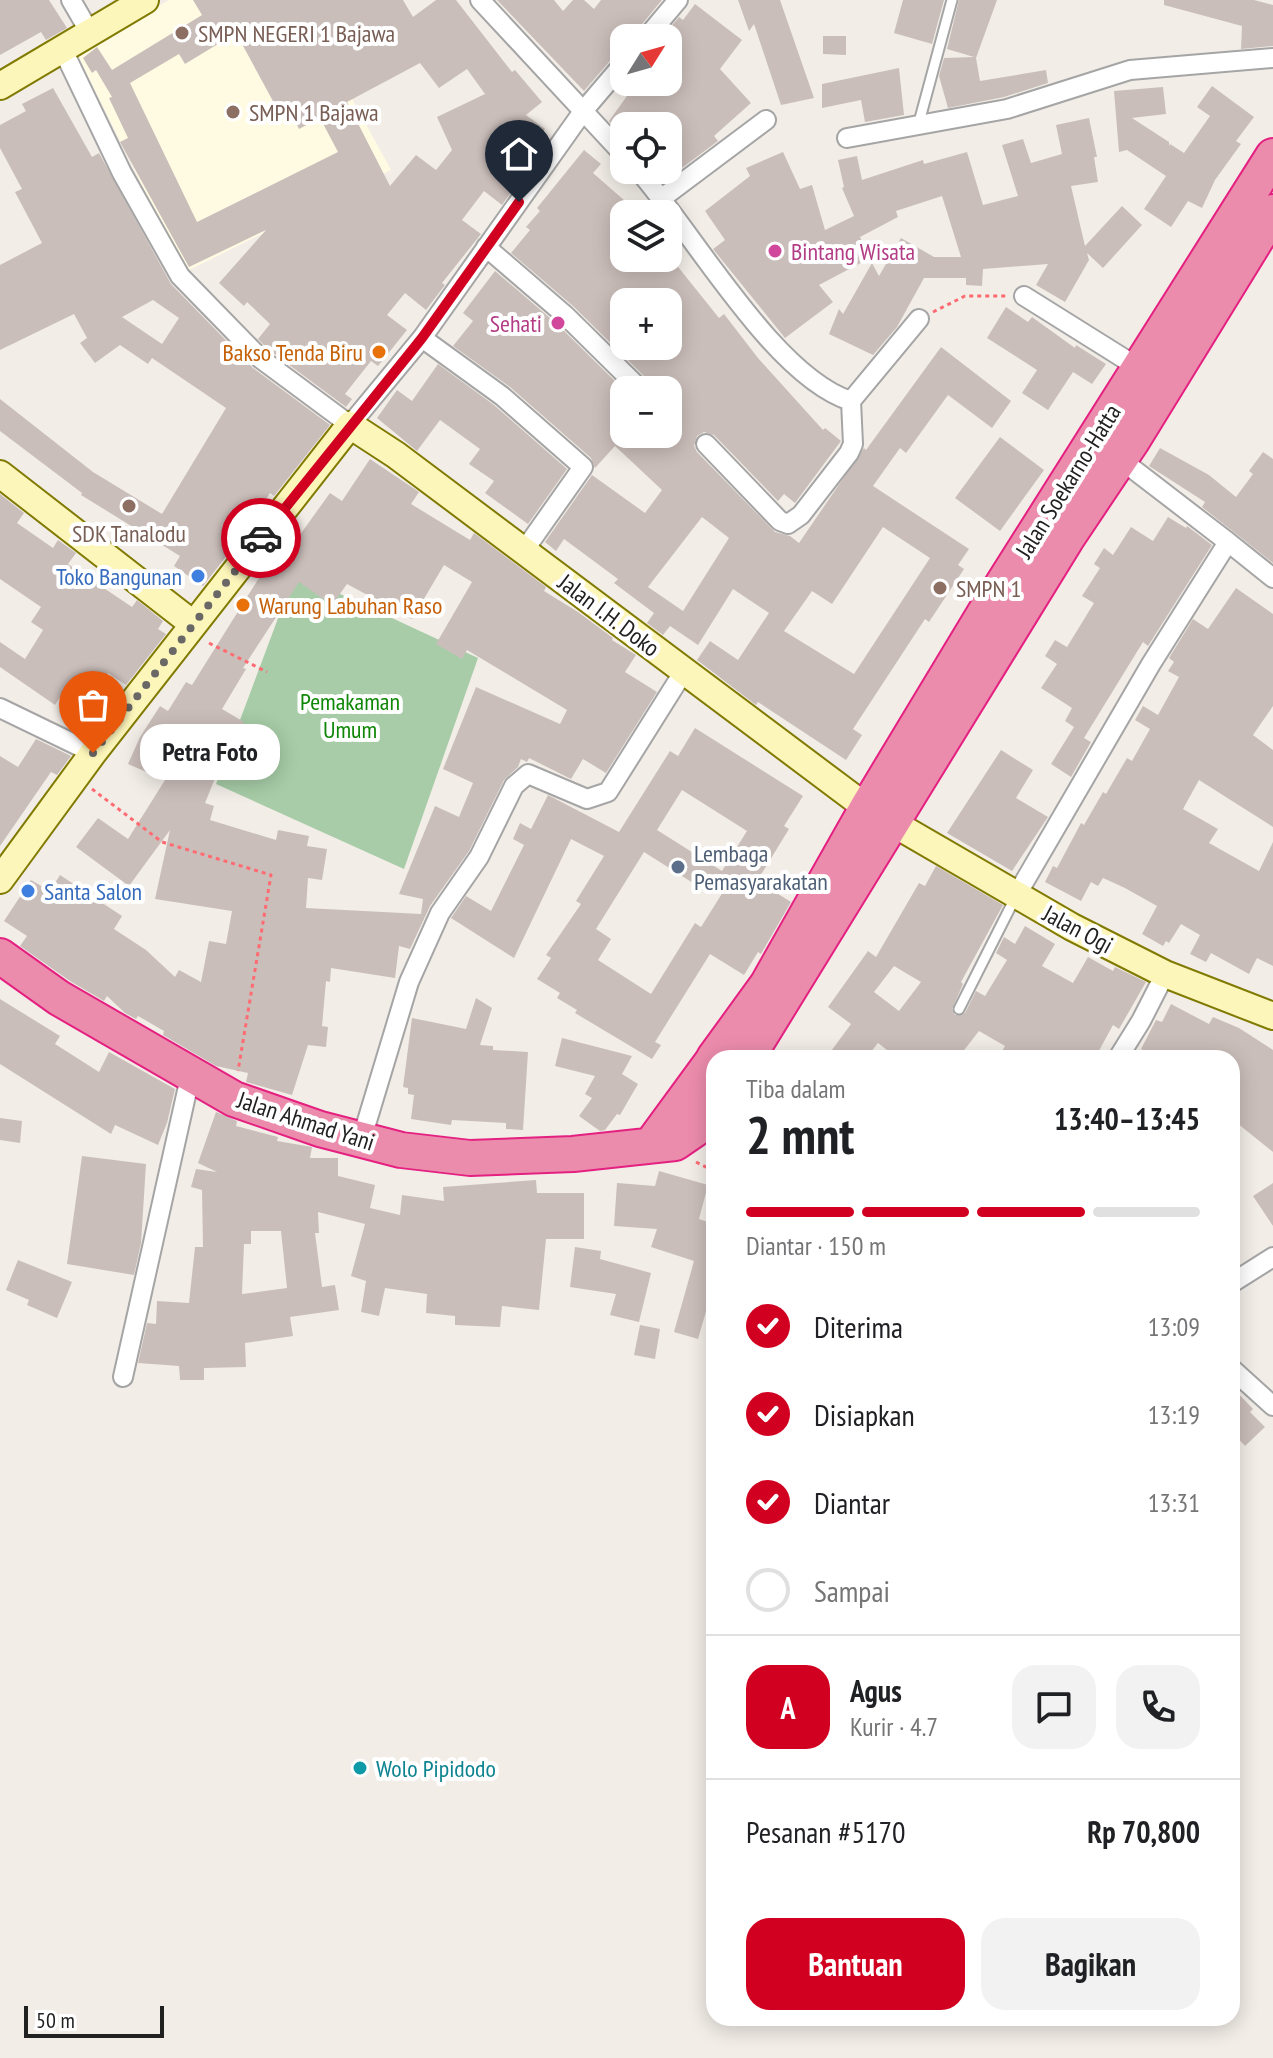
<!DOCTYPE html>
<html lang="id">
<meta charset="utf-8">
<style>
body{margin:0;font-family:"PT Sans Narrow",sans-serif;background:#f2f2f2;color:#202124;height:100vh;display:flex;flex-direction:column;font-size:30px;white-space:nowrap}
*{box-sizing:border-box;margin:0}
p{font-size:26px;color:#757577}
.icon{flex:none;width:44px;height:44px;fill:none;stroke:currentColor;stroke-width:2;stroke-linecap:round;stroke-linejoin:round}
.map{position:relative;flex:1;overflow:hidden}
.side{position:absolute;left:706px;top:1050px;width:534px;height:976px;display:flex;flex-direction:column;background:#fff;border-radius:24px;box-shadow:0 4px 20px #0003}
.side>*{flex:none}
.needle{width:52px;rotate:53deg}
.controls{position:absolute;left:610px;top:24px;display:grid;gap:16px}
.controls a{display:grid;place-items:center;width:72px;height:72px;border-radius:16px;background:#fff;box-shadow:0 4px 20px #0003;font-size:40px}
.scale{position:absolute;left:24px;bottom:20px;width:140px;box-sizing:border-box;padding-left:8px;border:4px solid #212121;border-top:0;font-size:22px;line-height:28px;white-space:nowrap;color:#212121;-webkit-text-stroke:6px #fff;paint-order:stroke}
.pin{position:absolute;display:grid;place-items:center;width:68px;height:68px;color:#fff;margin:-82px -34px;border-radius:50% 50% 50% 0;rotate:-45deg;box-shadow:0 0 8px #0007}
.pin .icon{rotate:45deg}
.courier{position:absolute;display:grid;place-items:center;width:80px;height:80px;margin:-40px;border:6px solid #d20020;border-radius:50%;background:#fff;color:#222;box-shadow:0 2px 10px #0007}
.bubble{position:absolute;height:56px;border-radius:24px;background:#fff;box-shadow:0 4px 20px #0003;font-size:26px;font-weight:700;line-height:56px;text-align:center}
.head em{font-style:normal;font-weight:700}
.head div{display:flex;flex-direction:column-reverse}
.head{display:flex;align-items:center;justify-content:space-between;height:136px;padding:0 40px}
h1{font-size:52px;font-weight:700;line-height:60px}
.bar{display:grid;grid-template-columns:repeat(4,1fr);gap:12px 8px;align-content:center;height:96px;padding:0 40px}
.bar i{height:10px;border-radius:6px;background:#e0e0e0}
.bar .current{background:#d20020}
.bar p{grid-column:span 4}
.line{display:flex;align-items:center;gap:20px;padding:0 40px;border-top:2px solid #e0e0e0}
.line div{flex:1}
.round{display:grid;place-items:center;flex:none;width:84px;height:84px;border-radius:24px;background:#f2f2f2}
ol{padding:0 40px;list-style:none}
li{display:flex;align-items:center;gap:24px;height:88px}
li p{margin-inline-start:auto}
li .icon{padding:8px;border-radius:50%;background:#d20020;color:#fff;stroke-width:4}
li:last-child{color:#757577}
li i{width:44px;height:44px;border:4px solid #e0e0e0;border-radius:50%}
.cta{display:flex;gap:16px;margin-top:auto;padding:16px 40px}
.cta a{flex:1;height:92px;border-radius:24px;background:#d20020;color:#fff;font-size:32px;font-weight:700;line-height:92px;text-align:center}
.cta a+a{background:#f2f2f2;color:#202124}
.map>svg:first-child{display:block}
</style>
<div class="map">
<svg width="1273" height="2058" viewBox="0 0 1273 2058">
<rect width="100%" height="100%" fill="#f2ede7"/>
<path fill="#fffbe3" d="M169,0H298L391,170L185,272L77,54Z"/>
<path fill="#a7cca7" d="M295,573L478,658L404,869L216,784Z"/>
<path fill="#cabeba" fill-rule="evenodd" d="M0,0H49L67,28L46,40L41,32L0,55Z
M193,0H403L413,17L436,0H456L512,72L515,70L542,102L526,115L545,129L523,158L530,163L518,182L502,205L484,191L462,220L481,234L442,283L445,285L426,310L405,293L387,315L407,330L378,366L371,361L345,394L352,399L346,407L269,350L258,339L270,324L247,302L244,306L219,283L266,230L189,267L120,142L128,138L109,98L112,97L96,70L92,73L83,58L97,47L112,70L202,15ZM236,33L280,114L289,109L299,129L320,118L338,152L197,222L130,83L179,54L185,64ZM420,63L439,88L467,69L485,94L437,117L452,150L436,170L416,155L390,186L347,102Z
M497,0H554L563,11L573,0H584L594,9L601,0H662L637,30L634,38H624V51L615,55L584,91Z
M738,0H780L814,98L781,105L754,24L749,31Z
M903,0H944L932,44L894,33Z
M959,0H997L976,58L980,81L1046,70L1048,83L1004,97L948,108L939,76L944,58L974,57L947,49Z
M1164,0H1254L1273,5V46L1241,49L1242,26L1164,5Z
M695,4L742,40L720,69L751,103L714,136L718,141L663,182L653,170H668V126H624V137L609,121L637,82H668V30L679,17L683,20Z
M823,36H846V55L823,54Z
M899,68L904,115L865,122L861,100L822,108V84Z
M1212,86L1254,117L1236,141L1241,144L1215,180L1202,208L1188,201L1171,227L1144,209L1166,176L1127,150L1119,152L1114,91L1163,87L1166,114L1132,118L1169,142V146L1170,144L1184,153L1210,116L1197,107Z
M53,88L92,157L99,153L171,284L253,368L330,425L274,496L270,493L246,531L203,586L174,566L180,556L81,495L82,493L0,431V399L93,472L162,514L226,408L152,358L148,364L120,345L95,363L80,343L87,338L74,314L0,350V265L42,243L15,192L22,189L0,148V125L26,111L22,104ZM153,300L179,318L162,344L122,317Z
M1089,118L1097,157H1094L1098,182L1071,186L1085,246L1122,206L1142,225L1103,268L1087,253L1089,260L1065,302L1036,285L1048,264L983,269L982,286L966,285V278H924L897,327L873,355L829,334L839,309L843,314L872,263L879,276L901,238L934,257H961L942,196L896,211L898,217L860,237L870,258L819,285L833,302L785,338L713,249L725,240L705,211L750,176L746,168L783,152L800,189L812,185L825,230L854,216L842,188L844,187L838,160L857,156L862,180L923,160L924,164L967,152L983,205L1018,196L1002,145L1023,139L1031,163L1062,154L1056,125Z
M584,150L601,164L593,173L640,214H624V258H671L719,318L724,314L758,358L823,430L825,428L841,441L795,503L784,494L778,501L714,435L704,432L697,436L694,446L697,452L775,532L790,536L799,543L864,448L866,450L941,347L1011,401L992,428L948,395L906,453L900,448L873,486L969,549L958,565L964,569L929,622L925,619L853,729L862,735L846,760L758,702L756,705L697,660L710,641L738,660L769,613L733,589L698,645L670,626L663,635L647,623L654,613L614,583L618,579L564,539L556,551L545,542L592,475L645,513L662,490L615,446L595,468L591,458L510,387L453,346L473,321L463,313L495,271L557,324L624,390V434H668V390H651L647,379L573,306L511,253L530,230L526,227L540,211L537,208ZM624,302H668V346H624ZM702,517L729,538L683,611L648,587ZM883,527L930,558L854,674L784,631L812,591L832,604Z
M1006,307L1028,322L1032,317L1075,348L1076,345L1106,364L1092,384L1073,372L1048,410L1022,393L1037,370L987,338Z
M438,364L494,405L567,469L528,524L485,493L494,481L469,464L480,449L440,420L417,451L377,418L397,390L412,401Z
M1000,437L1044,470L1000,531L955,498Z
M1160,448L1209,475L1236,497L1253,474L1249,471L1263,452L1273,459V563L1202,507L1205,502L1149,466Z
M370,459L419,492L411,504L470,540L474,533L546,587L544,591L578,612L613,638L612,640L636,655L625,672L657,692L606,773L583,759L571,779L529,758L527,762L521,759L518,767L504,780L469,851L430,906L410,949L399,946L395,978L331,968L330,982L326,981L322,1026L328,1027L326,1047L308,1045L292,1095L246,1082L248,1073L216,1066L163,1035L164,1031L138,1016L136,1019L125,1013L107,996L104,1001L70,981L20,946L27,936L4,921L31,880L50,891L60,875L122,916L114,929L146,950L175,977L179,970L201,982L209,941L226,944L232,911L155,899L170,830L129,886L76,847L98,818L128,839L165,780L128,764L140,737L160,706L168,711L186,682L192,685L264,570L271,575L330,493L342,501ZM444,565L472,582L436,644L462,659L467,650L567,710L560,724L476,687L443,769L473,783L459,817L435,806L399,894L423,899L421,914L306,908L308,878L322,880L327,849L307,846L309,836L278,830L276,840L210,820L214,806L205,803L218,771L199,762L216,733L232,743L244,722L222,709L246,669L243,668L299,582L332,605L347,584L412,619Z
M0,494L24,513L17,523L53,548L58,540L76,553L68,564L132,607L137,600L163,621L158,629L166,634L126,685L108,673L86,707L63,692L55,705L0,667V642L25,659L43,630L31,622L41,607L0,579Z
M1168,517L1186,528L1187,526L1212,545L1148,646L1143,642L1084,738L1091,742L1071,777L1051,764L1074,727L1065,721L1072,708L1041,688L1057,664L1045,656L1055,640L1067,647L1094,603L1082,596L1100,568L1094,564L1104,548L1113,555L1131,527L1153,541Z
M1236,588L1273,614V706L1253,735L1273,750V827L1199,780L1183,809L1218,829L1209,843L1259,871L1273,842V966L1257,958L1249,974L1211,953L1206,962L1190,954L1200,935L1181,924L1169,943L1166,941L1163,946L1142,934L1157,906L1125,888L1103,878L1098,886L1091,882L1081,901L1045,882L1053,866L1057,868L1081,823L1084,825L1103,792L1106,794L1127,758L1132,761L1150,729L1135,720L1143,706L1158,715L1179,677L1168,671L1174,662L1169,658L1193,619L1208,629Z
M695,728L803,796L784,826L789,829L757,881L791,902L761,954L758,952L744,975L710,954L655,1042L661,1045L652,1059L575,1013L577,1010L557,998L560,993L537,979L551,958L546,955L581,904L576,901L604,856L571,839L514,958L451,918L466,896L491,911L524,845L513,839L520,823L531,829L548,795L619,832L670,751L678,756ZM682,790L747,831L722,871L657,830ZM644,852L693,883L698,876L723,892L701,927L695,923L651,994L598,960L611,939L596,929Z
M36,739L71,756L57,775L51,772L0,846V756L18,767Z
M1001,750L1033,770L1016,798L1048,817L1012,871L947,833Z
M936,866L1003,905L961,982L963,984L952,1009L955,1015L965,1013L976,991L985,996L1007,960L996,953L1004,937L1015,944L1025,926L1055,944L1042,966L1073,983L1088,957L1113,971L1115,967L1146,982L1119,1029L1113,1025L1095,1058H998L1005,1046L979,1031L958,1058H897L878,1043L866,1058H826L851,1024L828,1007L868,951L876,957L919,883L925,886ZM894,966L921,982L899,1011L874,992Z
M476,998L492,1008L480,1045L493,1046V1050L528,1052L523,1130L506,1129V1123L452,1120L451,1125L411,1119L414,1095L408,1094V1088L403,1087L412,1018L466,1029Z
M0,999L60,1036L55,1044L99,1072L109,1052L175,1089L167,1123L158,1145L115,1125L111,1134L0,1064Z
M1171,1004L1209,1024L1213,1017L1239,1028L1273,1050V1152L1232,1119V1058H1158L1141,1049L1156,1020L1162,1022Z
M562,1038L632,1056L622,1074L638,1084L620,1115L617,1114L605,1130L600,1131L579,1116L592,1098L585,1094L595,1076L555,1066Z
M216,1112L237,1121L236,1126L278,1137L277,1141L312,1147L310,1158H338V1176L375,1185L370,1208L400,1215L402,1195L444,1201L443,1187L536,1180L537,1193H584V1239H546L539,1310L502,1306L500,1327L455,1325V1316L426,1313L427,1294L385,1288L379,1316L361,1312L366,1281L351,1276L365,1224L318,1212L319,1233H315L322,1287L335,1285L339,1310L290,1317L293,1336L245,1343L246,1367L204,1368V1380H180L179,1366L138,1363L147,1323L156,1324L157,1301L189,1303L195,1247H203L202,1190L191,1187L196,1169L217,1172L198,1163ZM251,1231H281L287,1288L242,1294L244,1244H251Z
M0,1118L22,1121L20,1143L0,1140Z
M82,1156L146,1164L141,1243L134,1275L67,1264Z
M659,1171L708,1185L699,1219L714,1224V1284L698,1339L674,1332L694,1261L651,1247L657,1229L614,1226L617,1183L655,1186Z
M1273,1183V1226L1253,1196Z
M575,1247L601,1251L600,1259L651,1273L639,1322L610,1315L616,1294L570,1287Z
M18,1260L72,1282L57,1318L27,1305L29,1300L6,1290Z
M640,1325L660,1329L655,1359L634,1355Z
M1232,1387L1253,1409L1250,1412L1265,1427L1245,1446L1232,1432Z"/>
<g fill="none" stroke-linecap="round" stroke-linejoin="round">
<g stroke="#a5a5a5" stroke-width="13">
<path id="lane" d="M918,126L952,0
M959,1009L1016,896"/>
</g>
<g stroke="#a5a5a5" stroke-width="22">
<path id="street" d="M71,0L89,31
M480,0L624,155
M646,38L678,0
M62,48L122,173L180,276L261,359L350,425L422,338L584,110L624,63
M847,138L1007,109L1130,70L1273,58
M638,170C692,231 774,377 851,401L919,319
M662,198L766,120
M486,247L565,315L639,388
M1024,296L1139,368
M422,338L502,396L583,467L523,552
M706,444L780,521L788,524L801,515L849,453L853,444L851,401
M1120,459L1228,542
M0,708L93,753
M1016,896L1151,664L1228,542L1273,578
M1118,1058L1141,1021L1165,974
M361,1141L409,982L440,913L479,857L514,786L528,774L587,799L608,792L684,671
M1232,1283L1273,1257
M1232,1369L1273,1406
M123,1377L191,1073"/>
</g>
<g stroke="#807a00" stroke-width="30">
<path id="secondary" d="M0,86L145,0
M0,474L193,624
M0,880L93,753L350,425L396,455L867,808L1072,927L1165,974L1273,1016"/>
</g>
<g stroke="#e42081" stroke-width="38">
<path id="highway" d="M0,956L59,998L234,1099L320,1129L401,1150L470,1158L573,1154L675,1143L694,1130L714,1108
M714,1058L767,985L867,808L987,609L1273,156
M747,1058L1067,538L1132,441L1273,212
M651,1145L714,1059"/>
</g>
<path stroke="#ff6b72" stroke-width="3" stroke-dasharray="4 4" stroke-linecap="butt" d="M933,312L965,296H1006
M209,643L267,672
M92,789L162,842L271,875L238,1071
M696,1162L714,1171"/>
<use href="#lane" stroke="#fff" stroke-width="9"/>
<use href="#street" stroke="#fff" stroke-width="18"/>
<use href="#secondary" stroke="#fdf6ba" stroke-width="26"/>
<use href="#highway" stroke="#ec8cac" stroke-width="34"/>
</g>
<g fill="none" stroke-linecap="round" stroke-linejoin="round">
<path stroke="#6a6866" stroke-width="8" stroke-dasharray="0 14.4" d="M93,753L261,538"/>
<path stroke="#d20020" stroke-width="10" d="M261,538L422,338L519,202"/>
</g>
<g fill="#8d6e63" stroke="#fff" stroke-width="3">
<circle cx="182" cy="33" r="8"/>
<circle cx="233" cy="112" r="8"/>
<circle cx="129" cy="506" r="8"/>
<circle cx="940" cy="588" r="8"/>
</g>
<g fill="#d1479c" stroke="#fff" stroke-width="3">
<circle cx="775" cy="251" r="8"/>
<circle cx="558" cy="323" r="8"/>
</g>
<g fill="#e8710a" stroke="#fff" stroke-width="3">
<circle cx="379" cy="352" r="8"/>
<circle cx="243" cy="605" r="8"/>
</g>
<g fill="#3f7fe0" stroke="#fff" stroke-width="3">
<circle cx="198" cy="576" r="8"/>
<circle cx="28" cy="891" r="8"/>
</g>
<circle fill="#5c6f8a" stroke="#fff" stroke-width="3" cx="678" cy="867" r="8"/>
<circle fill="#0f9aa8" stroke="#fff" stroke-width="3" cx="360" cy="1768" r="8"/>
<g text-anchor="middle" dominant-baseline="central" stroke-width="8" stroke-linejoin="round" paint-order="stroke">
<g font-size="24" fill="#785e54" stroke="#fff" text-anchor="start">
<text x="198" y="33">SMPN NEGERI 1 Bajawa</text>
<text x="249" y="112">SMPN 1 Bajawa</text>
<text x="129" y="533" text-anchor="middle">SDK Tanalodu</text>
<text x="956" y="588">SMPN 1</text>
</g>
<g font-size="24" fill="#b23c85" stroke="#fff" text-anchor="start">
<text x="791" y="251">Bintang Wisata</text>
<text x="542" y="323" text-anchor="end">Sehati</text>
</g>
<g font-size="24" fill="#c56008" stroke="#fff" text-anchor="end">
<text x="363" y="352">Bakso Tenda Biru</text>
<text x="259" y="605" text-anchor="start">Warung Labuhan Raso</text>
</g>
<g font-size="24" fill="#212121" stroke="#fff">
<text transform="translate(1068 481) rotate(-58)">Jalan Soekarno-Hatta</text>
<text transform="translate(609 615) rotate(37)">Jalan I.H. Doko</text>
<text transform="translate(1078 929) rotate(28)">Jalan Ogi</text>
<text transform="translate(306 1121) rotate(18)">Jalan Ahmad Yani</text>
</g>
<g font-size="24" fill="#366cbe" stroke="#fff" text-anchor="end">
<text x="182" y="576">Toko Bangunan</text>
<text x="44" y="891" text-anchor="start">Santa Salon</text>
</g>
<g font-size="24" fill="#0f8706" stroke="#fff">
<text x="350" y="701">Pemakaman<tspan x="350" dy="28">Umum</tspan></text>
</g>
<g font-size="24" fill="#4e5e75" stroke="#fff" text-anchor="start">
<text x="694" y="853">Lembaga<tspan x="694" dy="28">Pemasyarakatan</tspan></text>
</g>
<g font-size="24" fill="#0d838f" stroke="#fff" text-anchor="start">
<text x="376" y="1768">Wolo Pipidodo</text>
</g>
</g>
</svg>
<div class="controls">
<a><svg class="needle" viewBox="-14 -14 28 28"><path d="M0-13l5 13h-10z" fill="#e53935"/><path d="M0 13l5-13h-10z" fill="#757577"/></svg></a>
<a><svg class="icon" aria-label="locate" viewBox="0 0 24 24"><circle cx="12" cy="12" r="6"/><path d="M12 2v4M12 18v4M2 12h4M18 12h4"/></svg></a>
<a><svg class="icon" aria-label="layers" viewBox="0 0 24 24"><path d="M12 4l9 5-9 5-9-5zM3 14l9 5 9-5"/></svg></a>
<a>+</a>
<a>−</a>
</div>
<div class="scale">50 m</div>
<div class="pin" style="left:93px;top:753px;background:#ea580c"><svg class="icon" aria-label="bag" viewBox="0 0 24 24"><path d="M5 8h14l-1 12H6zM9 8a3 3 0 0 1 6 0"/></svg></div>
<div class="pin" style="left:519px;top:202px;background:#1f2937"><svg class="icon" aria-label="home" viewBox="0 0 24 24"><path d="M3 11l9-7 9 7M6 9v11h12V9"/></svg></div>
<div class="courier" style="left:261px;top:538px"><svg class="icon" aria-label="car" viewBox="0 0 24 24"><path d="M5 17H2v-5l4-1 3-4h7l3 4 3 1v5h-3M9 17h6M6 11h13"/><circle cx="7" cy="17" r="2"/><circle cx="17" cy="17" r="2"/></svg></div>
<div class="bubble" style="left:140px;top:724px;width:140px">Petra Foto</div>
<section class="side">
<div class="head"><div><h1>2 mnt</h1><p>Tiba dalam</p></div><em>13:40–13:45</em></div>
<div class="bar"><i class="current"></i><i class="current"></i><i class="current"></i><i></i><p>Diantar · 150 m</p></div>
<ol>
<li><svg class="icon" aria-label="check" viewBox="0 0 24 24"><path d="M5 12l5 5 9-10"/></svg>Diterima<p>13:09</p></li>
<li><svg class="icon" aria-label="check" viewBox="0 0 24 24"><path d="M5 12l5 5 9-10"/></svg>Disiapkan<p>13:19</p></li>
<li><svg class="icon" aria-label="check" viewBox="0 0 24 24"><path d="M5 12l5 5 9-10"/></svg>Diantar<p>13:31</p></li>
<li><i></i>Sampai</li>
</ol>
<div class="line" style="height:144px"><b class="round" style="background:#d20020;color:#fff">A</b><div><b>Agus</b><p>Kurir · 4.7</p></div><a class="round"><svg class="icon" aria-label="chat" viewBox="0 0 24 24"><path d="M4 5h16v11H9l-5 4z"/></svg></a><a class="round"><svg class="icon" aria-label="phone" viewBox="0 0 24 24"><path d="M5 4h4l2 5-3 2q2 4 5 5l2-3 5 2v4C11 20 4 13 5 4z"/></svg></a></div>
<div class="line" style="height:104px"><div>Pesanan #5170</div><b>Rp 70,800</b></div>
<div class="cta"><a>Bantuan</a><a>Bagikan</a></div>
</section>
</div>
